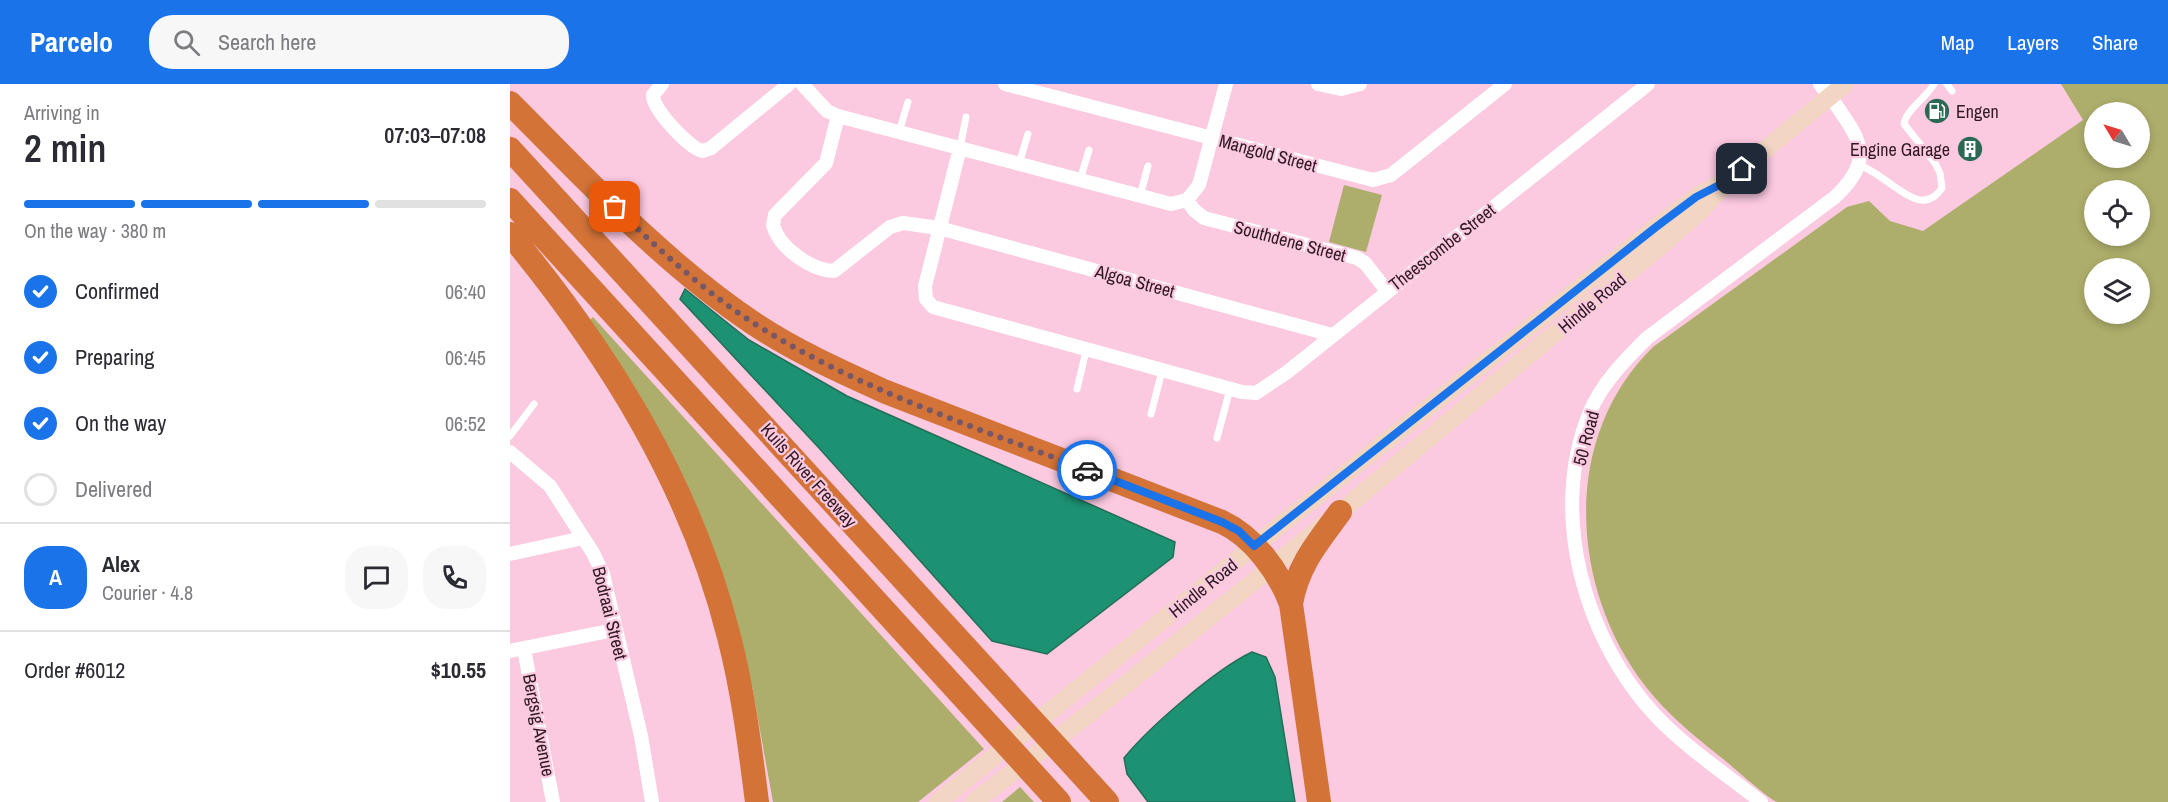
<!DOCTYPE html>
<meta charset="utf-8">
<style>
body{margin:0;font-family:"Archivo Narrow",sans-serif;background:#f7f7f7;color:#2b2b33;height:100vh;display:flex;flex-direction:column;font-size:22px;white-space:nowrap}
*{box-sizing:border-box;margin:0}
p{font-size:20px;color:#7c7c81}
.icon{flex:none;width:33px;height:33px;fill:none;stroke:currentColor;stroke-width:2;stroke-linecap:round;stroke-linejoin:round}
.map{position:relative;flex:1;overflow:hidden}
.side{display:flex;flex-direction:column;background:#fff;width:510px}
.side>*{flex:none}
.needle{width:39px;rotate:308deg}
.tools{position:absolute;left:1574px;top:18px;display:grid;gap:12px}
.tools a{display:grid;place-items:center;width:66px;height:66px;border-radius:50%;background:#fff;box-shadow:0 3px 9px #0003;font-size:30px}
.pin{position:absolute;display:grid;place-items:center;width:51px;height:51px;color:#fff;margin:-26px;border-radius:12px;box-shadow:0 3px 9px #0006}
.courier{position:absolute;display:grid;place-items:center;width:60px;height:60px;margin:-30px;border:4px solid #1a73e8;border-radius:50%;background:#fff;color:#222;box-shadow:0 2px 8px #0007}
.headline em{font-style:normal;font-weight:600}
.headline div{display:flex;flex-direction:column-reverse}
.headline{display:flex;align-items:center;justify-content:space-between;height:102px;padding:0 24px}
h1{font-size:39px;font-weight:600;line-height:45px}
.bar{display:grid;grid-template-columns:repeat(4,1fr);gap:9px 6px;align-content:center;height:72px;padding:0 24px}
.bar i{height:8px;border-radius:4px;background:#e1e1e2}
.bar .selected{background:#1a73e8}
.bar p{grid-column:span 4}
.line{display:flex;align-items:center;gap:15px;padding:0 24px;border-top:2px solid #e1e1e2}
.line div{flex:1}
.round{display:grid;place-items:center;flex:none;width:63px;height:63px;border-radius:24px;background:#f7f7f7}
ol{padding:0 24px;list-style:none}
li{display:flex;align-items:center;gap:18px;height:66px}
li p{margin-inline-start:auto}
li .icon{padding:6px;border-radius:50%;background:#1a73e8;color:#fff;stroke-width:4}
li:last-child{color:#7c7c81}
li i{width:33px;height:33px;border:3px solid #e1e1e2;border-radius:50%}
header{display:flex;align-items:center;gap:36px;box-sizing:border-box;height:84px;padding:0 30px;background:#1a73e8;color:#fff}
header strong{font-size:28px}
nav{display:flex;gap:33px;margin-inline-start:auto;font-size:21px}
.search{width:420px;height:54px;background:#f7f7f7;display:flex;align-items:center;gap:15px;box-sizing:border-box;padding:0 21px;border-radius:24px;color:#7c7c81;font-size:22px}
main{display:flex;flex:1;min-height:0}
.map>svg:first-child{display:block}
</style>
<header>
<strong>Parcelo</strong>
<div class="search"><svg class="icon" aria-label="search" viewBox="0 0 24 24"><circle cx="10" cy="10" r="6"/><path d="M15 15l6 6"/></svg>Search here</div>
<nav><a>Map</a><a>Layers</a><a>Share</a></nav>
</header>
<main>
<section class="side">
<div class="headline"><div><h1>2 min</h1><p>Arriving in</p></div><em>07:03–07:08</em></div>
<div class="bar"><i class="selected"></i><i class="selected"></i><i class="selected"></i><i></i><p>On the way · 380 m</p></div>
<ol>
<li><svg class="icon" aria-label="check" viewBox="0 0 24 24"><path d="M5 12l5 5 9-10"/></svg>Confirmed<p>06:40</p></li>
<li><svg class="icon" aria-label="check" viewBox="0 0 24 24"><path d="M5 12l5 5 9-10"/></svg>Preparing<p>06:45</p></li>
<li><svg class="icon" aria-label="check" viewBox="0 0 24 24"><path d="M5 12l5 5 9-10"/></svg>On the way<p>06:52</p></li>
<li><i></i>Delivered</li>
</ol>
<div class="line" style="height:108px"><b class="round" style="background:#1a73e8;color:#fff">A</b><div><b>Alex</b><p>Courier · 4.8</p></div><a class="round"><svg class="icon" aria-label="chat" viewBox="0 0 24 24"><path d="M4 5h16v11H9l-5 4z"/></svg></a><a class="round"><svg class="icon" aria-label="phone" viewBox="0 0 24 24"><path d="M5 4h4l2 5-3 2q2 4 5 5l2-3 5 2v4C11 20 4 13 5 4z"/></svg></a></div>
<div class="line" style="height:78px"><div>Order #6012</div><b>$10.55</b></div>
</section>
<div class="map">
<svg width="1658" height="718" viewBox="0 0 1658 718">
<rect width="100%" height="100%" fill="#fbc9e0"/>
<path fill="#adae6b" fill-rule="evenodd" d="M1551,0H1658V718C1556,718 1454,718 1352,718C1337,718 1277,718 1267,718C1257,714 1220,680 1208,671C1182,650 1157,630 1136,603C1060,505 1050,354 1143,263L1337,123L1359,117L1380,137L1413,147L1573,36ZM1629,28V74H1584V28ZM1629,106V152H1584V106ZM1629,184V230H1584V184Z
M834,101L872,111L856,168L819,158Z
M83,233L474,665L408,718H263L242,602L78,238Z
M510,703L524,718H492Z"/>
<path fill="#1d9273" stroke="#226e5b" stroke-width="1.5" d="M175,205L239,256L337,312L665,458L663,473L537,570L482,557L309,364L170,215Z
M742,568L756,573L765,593L785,718H638L617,690L614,674C639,643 706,585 742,568Z"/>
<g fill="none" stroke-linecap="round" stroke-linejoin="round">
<path stroke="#fff" stroke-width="7" d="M1437,0L1442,7
M389,48L398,18
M450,64L456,33
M509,80L518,50
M1350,81C1358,85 1367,90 1375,96C1393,108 1415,130 1432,104L1430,89L1425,79L1394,40C1396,26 1416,14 1424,0
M570,96L579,66
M630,112L638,82
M567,305L576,267
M641,330L652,287
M0,352L24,320
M707,354L720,305"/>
<path stroke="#fff" stroke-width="14" d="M152,0L143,11C142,25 180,65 193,67L201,64L279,0
M292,0L317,27L328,32L661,120L677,116L689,101L716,0
M495,0L863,96L881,91L995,0
M808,0L831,5L850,0
M328,32L316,79L265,131L263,141C269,164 301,186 324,187L380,143L393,139L429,144L822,251
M450,64L415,202L416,215L423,223L732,308L746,309L776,289L1138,0
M677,116L684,126L694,134L847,174L855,179L877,207
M0,368L40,402L83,469L93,490L131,652L142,718
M0,470L73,454
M14,565L43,718
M0,567L104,546
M1251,718C1216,690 1176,664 1145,631C1074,555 1039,429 1079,330C1091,300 1115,276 1137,254L1325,113C1368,72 1348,54 1320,12"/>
<path stroke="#fff" stroke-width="16" d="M1311,0L1320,12"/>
<path stroke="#f2d5c3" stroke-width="18" d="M428,718L744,462L1146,143L1186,113L1210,100
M464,718L584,626L830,428L1154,159L1194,124L1217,97L1335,0"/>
<path stroke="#d37338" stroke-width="24" d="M0,19C78,97 154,180 246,241C287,268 332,288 376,308L712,438C744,453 769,488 781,520L809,718
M0,65L597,718
M0,116L549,718
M0,150C99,270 181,401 219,553C233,607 240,663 247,718
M781,520C787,482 808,458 830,428"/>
</g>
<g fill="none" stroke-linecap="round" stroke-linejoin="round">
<path stroke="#765766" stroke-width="6" stroke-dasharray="0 10.8" d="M105,123C150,167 196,209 248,242C350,306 465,343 577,386"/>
<path stroke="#1a73e8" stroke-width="8" d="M577,386L712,438L729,447L744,462L1146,143L1186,113L1217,97L1232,85"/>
</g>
<defs>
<g id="fuel-disc" transform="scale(1.35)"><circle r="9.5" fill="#2b6955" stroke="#fbc9e0"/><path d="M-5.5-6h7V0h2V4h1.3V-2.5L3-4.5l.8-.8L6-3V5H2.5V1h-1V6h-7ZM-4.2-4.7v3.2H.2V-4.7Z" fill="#fff"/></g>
<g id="building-disc" transform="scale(1.35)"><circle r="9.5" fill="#2b6955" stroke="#fbc9e0"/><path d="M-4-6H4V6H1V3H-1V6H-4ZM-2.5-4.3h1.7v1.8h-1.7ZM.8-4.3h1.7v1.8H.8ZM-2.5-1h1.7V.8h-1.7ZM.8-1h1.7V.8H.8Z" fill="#fff"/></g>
</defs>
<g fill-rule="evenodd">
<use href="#fuel-disc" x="1427" y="27"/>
<use href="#building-disc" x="1460" y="65"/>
</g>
<g text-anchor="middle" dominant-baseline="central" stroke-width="4.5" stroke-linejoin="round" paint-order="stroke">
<g font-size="18" fill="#2f1924" stroke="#fbc9e0" text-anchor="start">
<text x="1446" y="27">Engen</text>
<text x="1440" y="65" text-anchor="end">Engine Garage</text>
</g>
<g font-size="18" fill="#2f1924" stroke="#fbc9e0">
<text transform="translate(758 69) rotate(15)">Mangold Street</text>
<text transform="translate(780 157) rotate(15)">Southdene Street</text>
<text transform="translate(932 163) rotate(-38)">Theescombe Street</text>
<text transform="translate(625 197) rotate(15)">Algoa Street</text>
<text transform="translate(1082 219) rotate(-40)">Hindle Road</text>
<text transform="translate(1076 354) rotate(-75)">50 Road</text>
<text transform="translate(299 391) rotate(48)">Kuils River Freeway</text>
<text transform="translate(693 504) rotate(-39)">Hindle Road</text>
<text transform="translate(100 529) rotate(76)">Bodraai Street</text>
<text transform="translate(29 641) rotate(79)">Bergsig Avenue</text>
</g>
</g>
</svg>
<div class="tools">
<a><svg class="needle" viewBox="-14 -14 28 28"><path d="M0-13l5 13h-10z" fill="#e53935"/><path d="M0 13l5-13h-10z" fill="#7c7c81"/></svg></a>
<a><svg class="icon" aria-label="locate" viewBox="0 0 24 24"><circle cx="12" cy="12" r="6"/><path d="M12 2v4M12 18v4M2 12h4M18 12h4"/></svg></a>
<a><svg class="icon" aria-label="layers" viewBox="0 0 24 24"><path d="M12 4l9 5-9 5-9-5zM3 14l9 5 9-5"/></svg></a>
</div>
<div class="pin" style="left:105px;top:123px;background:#ea580c"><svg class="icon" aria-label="bag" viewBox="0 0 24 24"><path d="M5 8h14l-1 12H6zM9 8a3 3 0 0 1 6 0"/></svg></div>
<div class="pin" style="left:1232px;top:85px;background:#1f2937"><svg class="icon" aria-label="home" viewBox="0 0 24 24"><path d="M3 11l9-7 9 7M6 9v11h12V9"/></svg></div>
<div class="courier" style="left:577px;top:386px"><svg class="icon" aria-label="car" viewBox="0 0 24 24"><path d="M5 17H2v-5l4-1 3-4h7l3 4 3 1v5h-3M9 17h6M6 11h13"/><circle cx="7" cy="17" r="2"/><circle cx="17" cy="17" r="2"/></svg></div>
</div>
</main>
